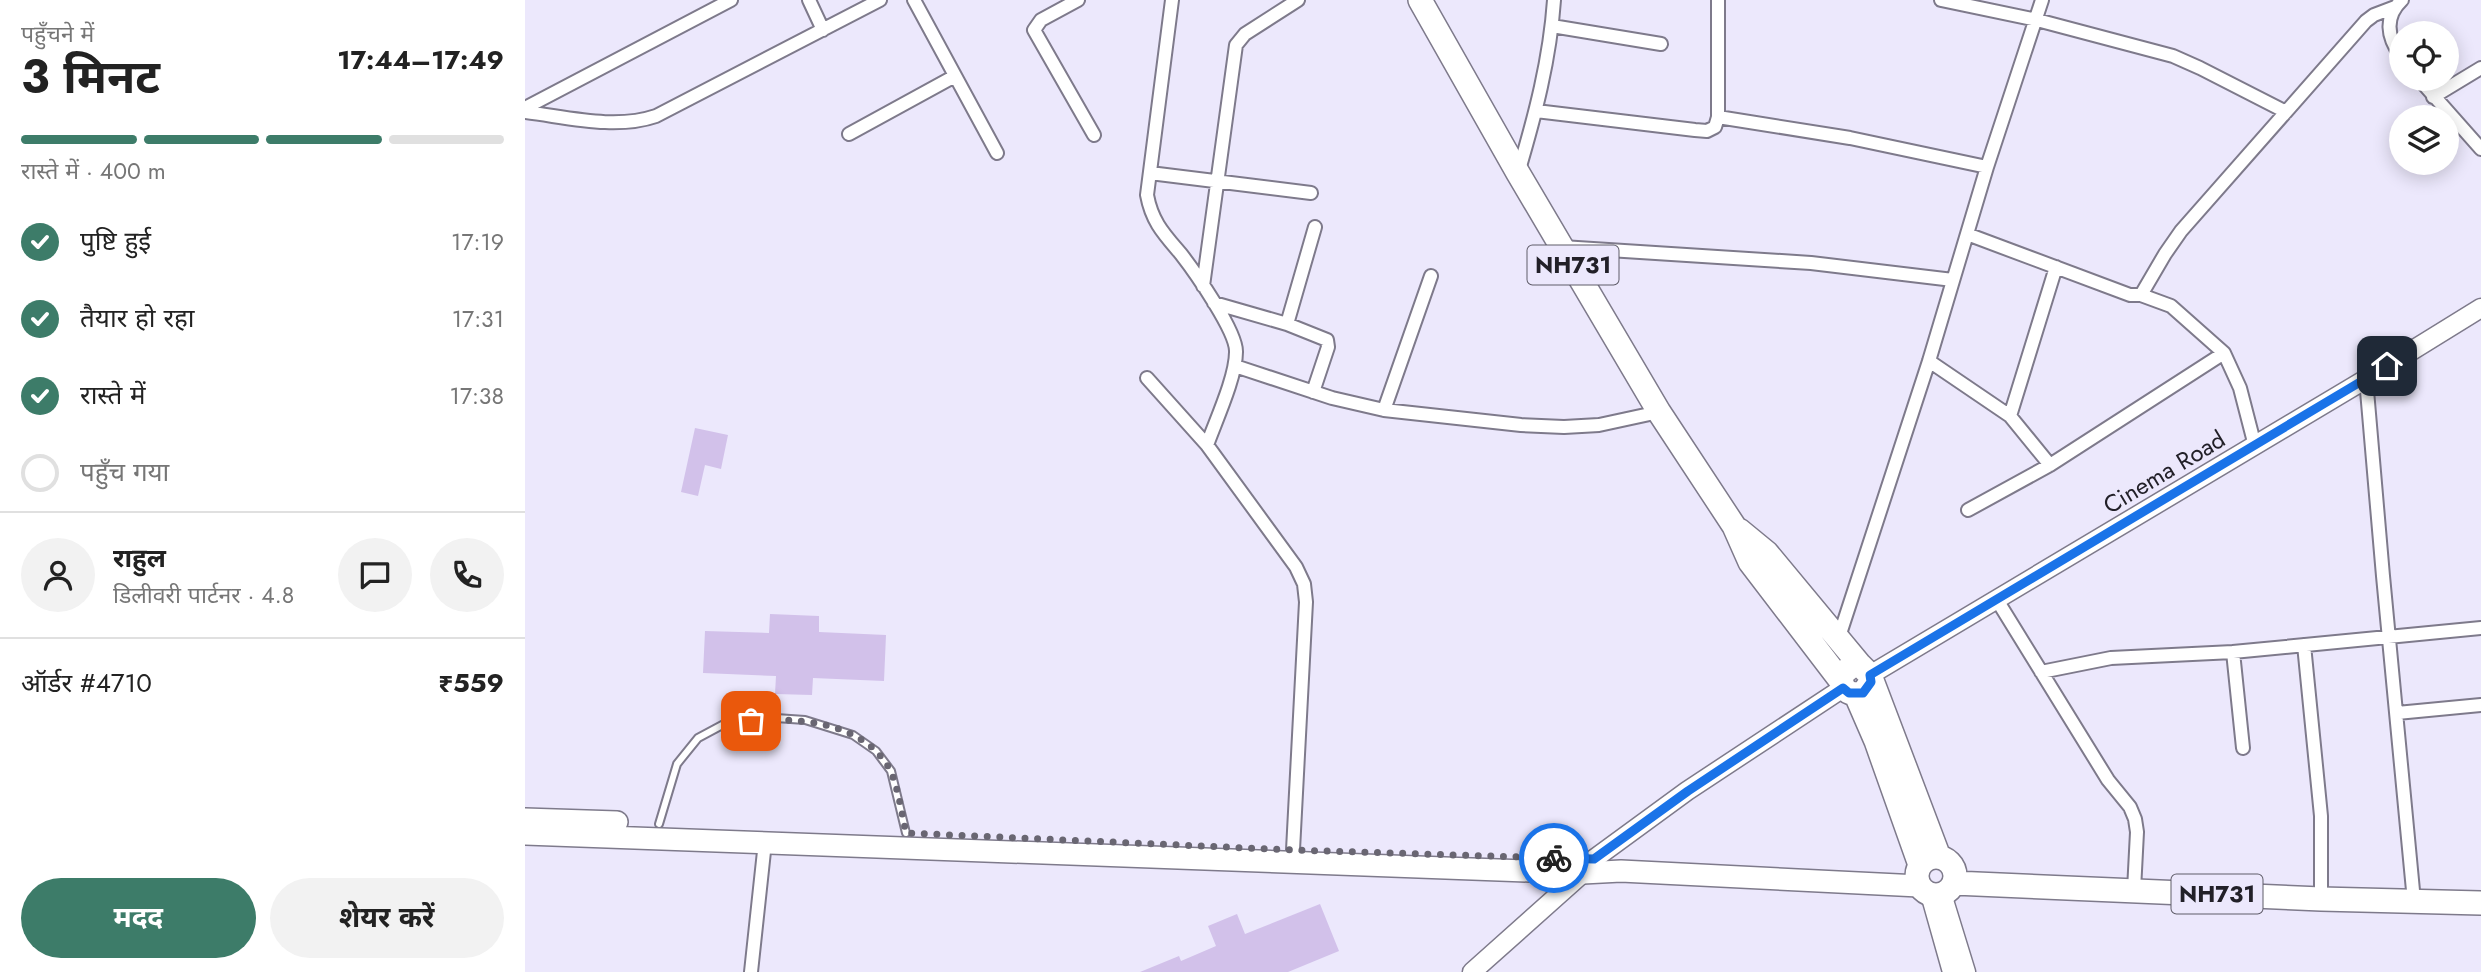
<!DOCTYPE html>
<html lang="hi">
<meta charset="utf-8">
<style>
body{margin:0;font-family:Jost,"Noto Sans Devanagari",sans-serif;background:#f2f2f2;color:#222;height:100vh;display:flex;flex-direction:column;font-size:26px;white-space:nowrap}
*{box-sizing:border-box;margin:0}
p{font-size:23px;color:#767676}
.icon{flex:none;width:38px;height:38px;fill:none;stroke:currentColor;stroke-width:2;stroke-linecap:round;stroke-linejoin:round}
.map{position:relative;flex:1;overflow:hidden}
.details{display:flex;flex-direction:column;background:#fff;width:525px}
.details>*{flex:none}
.tools{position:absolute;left:1864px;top:21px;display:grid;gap:14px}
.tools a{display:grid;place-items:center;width:70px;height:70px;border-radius:50%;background:#fff;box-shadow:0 4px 18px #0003;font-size:35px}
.pin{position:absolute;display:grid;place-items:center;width:60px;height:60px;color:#fff;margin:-30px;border-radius:14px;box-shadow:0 4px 10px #0006}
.courier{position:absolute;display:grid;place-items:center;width:70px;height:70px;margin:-35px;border:5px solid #1a73e8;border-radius:50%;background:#fff;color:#222;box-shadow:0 2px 9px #0007}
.headline em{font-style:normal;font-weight:700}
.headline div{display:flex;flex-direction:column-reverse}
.headline{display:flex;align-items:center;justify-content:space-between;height:119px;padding:0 21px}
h1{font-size:46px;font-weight:700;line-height:52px}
.bar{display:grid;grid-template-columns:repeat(4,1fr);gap:10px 7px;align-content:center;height:84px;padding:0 21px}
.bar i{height:9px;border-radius:5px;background:#e0e0e0}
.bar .current{background:#3d7c69}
.bar p{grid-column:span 4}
.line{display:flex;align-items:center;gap:18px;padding:0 21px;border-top:2px solid #e0e0e0}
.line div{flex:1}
.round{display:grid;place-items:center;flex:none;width:74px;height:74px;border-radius:37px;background:#f2f2f2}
ol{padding:0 21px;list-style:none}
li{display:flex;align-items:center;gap:21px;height:77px}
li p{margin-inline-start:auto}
li .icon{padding:7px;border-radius:50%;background:#3d7c69;color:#fff;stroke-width:4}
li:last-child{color:#767676}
li i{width:38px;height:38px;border:4px solid #e0e0e0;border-radius:50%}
.cta{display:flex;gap:14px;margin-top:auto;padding:14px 21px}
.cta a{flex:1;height:80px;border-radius:42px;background:#3d7c69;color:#fff;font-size:28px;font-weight:700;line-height:80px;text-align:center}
.cta a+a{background:#f2f2f2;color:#222}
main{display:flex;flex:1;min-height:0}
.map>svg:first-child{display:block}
</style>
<main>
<section class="details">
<div class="headline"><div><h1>3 मिनट</h1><p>पहुँचने में</p></div><em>17:44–17:49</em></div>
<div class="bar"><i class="current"></i><i class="current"></i><i class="current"></i><i></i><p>रास्ते में · 400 m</p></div>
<ol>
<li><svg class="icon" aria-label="check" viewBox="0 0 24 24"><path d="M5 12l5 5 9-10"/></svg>पुष्टि हुई<p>17:19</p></li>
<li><svg class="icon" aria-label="check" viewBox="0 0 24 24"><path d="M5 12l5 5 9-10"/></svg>तैयार हो रहा<p>17:31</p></li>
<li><svg class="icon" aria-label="check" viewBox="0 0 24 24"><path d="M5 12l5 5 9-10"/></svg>रास्ते में<p>17:38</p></li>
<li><i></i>पहुँच गया</li>
</ol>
<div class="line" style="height:126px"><a class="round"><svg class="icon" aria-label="person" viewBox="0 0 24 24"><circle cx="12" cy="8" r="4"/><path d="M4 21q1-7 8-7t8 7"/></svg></a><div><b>राहुल</b><p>डिलीवरी पार्टनर · 4.8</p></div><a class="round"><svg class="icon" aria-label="chat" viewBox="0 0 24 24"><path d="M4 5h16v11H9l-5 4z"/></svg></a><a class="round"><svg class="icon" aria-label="phone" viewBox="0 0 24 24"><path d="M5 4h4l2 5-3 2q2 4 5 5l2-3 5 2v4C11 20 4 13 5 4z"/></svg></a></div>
<div class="line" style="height:91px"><div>ऑर्डर #4710</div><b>₹559</b></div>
<div class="cta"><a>मदद</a><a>शेयर करें</a></div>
</section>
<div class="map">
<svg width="1956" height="972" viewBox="0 0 1956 972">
<rect width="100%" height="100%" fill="#ece8fc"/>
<path fill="#d2c1ea" d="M170,428L203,435L196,469L180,465L173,496L156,492Z
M245,614L294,616V632L361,635L359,681L288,678L287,695L250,694L251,676L178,673L180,631L244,633Z
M795,904L814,951L763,972H615L654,956L656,961L691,946L683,926L712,914L720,934Z"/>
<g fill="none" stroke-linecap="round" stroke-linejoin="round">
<g stroke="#7e7a8b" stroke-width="10">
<path id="lane" d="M134,824L152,764L173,738L201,723L251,718L280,720L328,735L351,751L366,771L381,833"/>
</g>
<g stroke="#7e7a8b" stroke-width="16">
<path id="street" d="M284,0L298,30
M389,0L472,153
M553,0L516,20L509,30L569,135
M647,0L622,195C627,222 639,234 656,254C670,272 712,332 711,352C711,377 691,420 682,445
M1416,0L1512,20L1648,56L1675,68L1761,112
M1027,26L1136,44
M1876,56C1862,37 1859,17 1877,0
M1894,79L1956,149
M1908,97L1956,68
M0,108L206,0
M1011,111L1170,130L1182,131L1190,127L1193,117V0
M0,112C42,117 90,130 131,116L355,0
M1193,117L1325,138L1462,167
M324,134L430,76
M625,173L786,193
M993,173C1010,116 1025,59 1029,0
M1442,234L1605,295H1616L1640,254L1656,231L1841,21L1849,15L1870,7
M1037,247L1286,263L1428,280
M678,286L711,45L720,34L773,0
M1616,295L1646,306L1699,353L1715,388L1730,446
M689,303L762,324L802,340L803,347L788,392
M762,324L790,227
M1404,361L1485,416L1525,465
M710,366L807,398L859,410L996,425L1039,427L1074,425L1134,412
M622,378L682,445L771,567L779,584L781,602L768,850
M1841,379L1858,576L1889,901
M859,410L906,276
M1485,416L1531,267
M1443,510L1525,465L1699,353
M1472,600L1583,780L1605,807L1610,819L1612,832L1609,890
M1313,640L1404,361L1462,167L1517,0
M1779,645L1796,816V899
M1708,652L1718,748
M1516,672L1586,658L1708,652L1956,628
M1872,713L1956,705
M226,972L240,842"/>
</g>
<g stroke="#7e7a8b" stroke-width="21">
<path id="secondary" d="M1345,675L1841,379L1956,308
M1405,894L1427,972
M1417,894L1441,972
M947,972L1058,873L1069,859L1162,791L1318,688"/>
</g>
<g stroke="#7e7a8b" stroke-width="24">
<path id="primary" d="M0,819L92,822
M0,834L1058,873L1096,871L1394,886"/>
</g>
<g stroke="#7e7a8b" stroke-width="26">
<path id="highway" d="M895,0L993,173L1134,412L1209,526L1225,562L1316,681
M1214,530L1242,553L1335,665
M1346,682L1338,693C1323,696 1315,689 1317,674L1328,665H1335L1345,675L1414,857
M1331,695L1351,741L1395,865
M1392 876a19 19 0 1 1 38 0a19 19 0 1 1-38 0Z
M1429,883L1796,899L1956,903"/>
</g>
<use href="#lane" stroke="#fff" stroke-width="6"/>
<use href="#street" stroke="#fff" stroke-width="12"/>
<use href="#secondary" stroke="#fff" stroke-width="18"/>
<use href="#primary" stroke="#fff" stroke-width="21"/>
<use href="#highway" stroke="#fff" stroke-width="23"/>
</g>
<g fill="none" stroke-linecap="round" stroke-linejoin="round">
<path stroke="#696672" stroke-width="7" stroke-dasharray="0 12.6" d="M226,721C273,717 340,722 365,770C373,786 377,815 381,833L768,850L1029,858"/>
<path stroke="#1a73e8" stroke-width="9" d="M1029,858L1069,859L1163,791L1318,688L1324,693H1338L1346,682L1345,675L1862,366"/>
</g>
<g text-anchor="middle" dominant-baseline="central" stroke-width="5" stroke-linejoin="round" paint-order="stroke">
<g fill="#ece8fc" stroke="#5f5c68" stroke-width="2">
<rect x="1002.5" y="245.5" width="91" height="39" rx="5"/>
<rect x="1646.5" y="874.5" width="91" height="39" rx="5"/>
</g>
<g font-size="23" font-weight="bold" fill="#222028">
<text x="1048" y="265">NH731</text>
<text x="1692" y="894">NH731</text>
</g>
<g font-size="24" fill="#222028" stroke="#ece8fc">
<text transform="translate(1639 472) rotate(-31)">Cinema Road</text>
</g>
</g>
</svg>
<div class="tools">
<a><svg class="icon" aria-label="locate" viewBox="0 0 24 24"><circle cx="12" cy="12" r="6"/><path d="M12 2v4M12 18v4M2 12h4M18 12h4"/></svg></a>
<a><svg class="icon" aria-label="layers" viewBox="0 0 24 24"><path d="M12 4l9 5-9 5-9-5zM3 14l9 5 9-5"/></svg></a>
</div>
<div class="pin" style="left:226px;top:721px;background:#ea580c"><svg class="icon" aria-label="bag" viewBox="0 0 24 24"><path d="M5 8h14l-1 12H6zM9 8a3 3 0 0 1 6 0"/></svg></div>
<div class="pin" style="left:1862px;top:366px;background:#1f2937"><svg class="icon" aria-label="home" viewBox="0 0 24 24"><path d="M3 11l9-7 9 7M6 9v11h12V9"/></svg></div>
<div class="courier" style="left:1029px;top:858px"><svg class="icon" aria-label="bike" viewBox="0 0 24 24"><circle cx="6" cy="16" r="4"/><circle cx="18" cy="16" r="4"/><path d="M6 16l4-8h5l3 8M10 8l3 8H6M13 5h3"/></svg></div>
</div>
</main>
